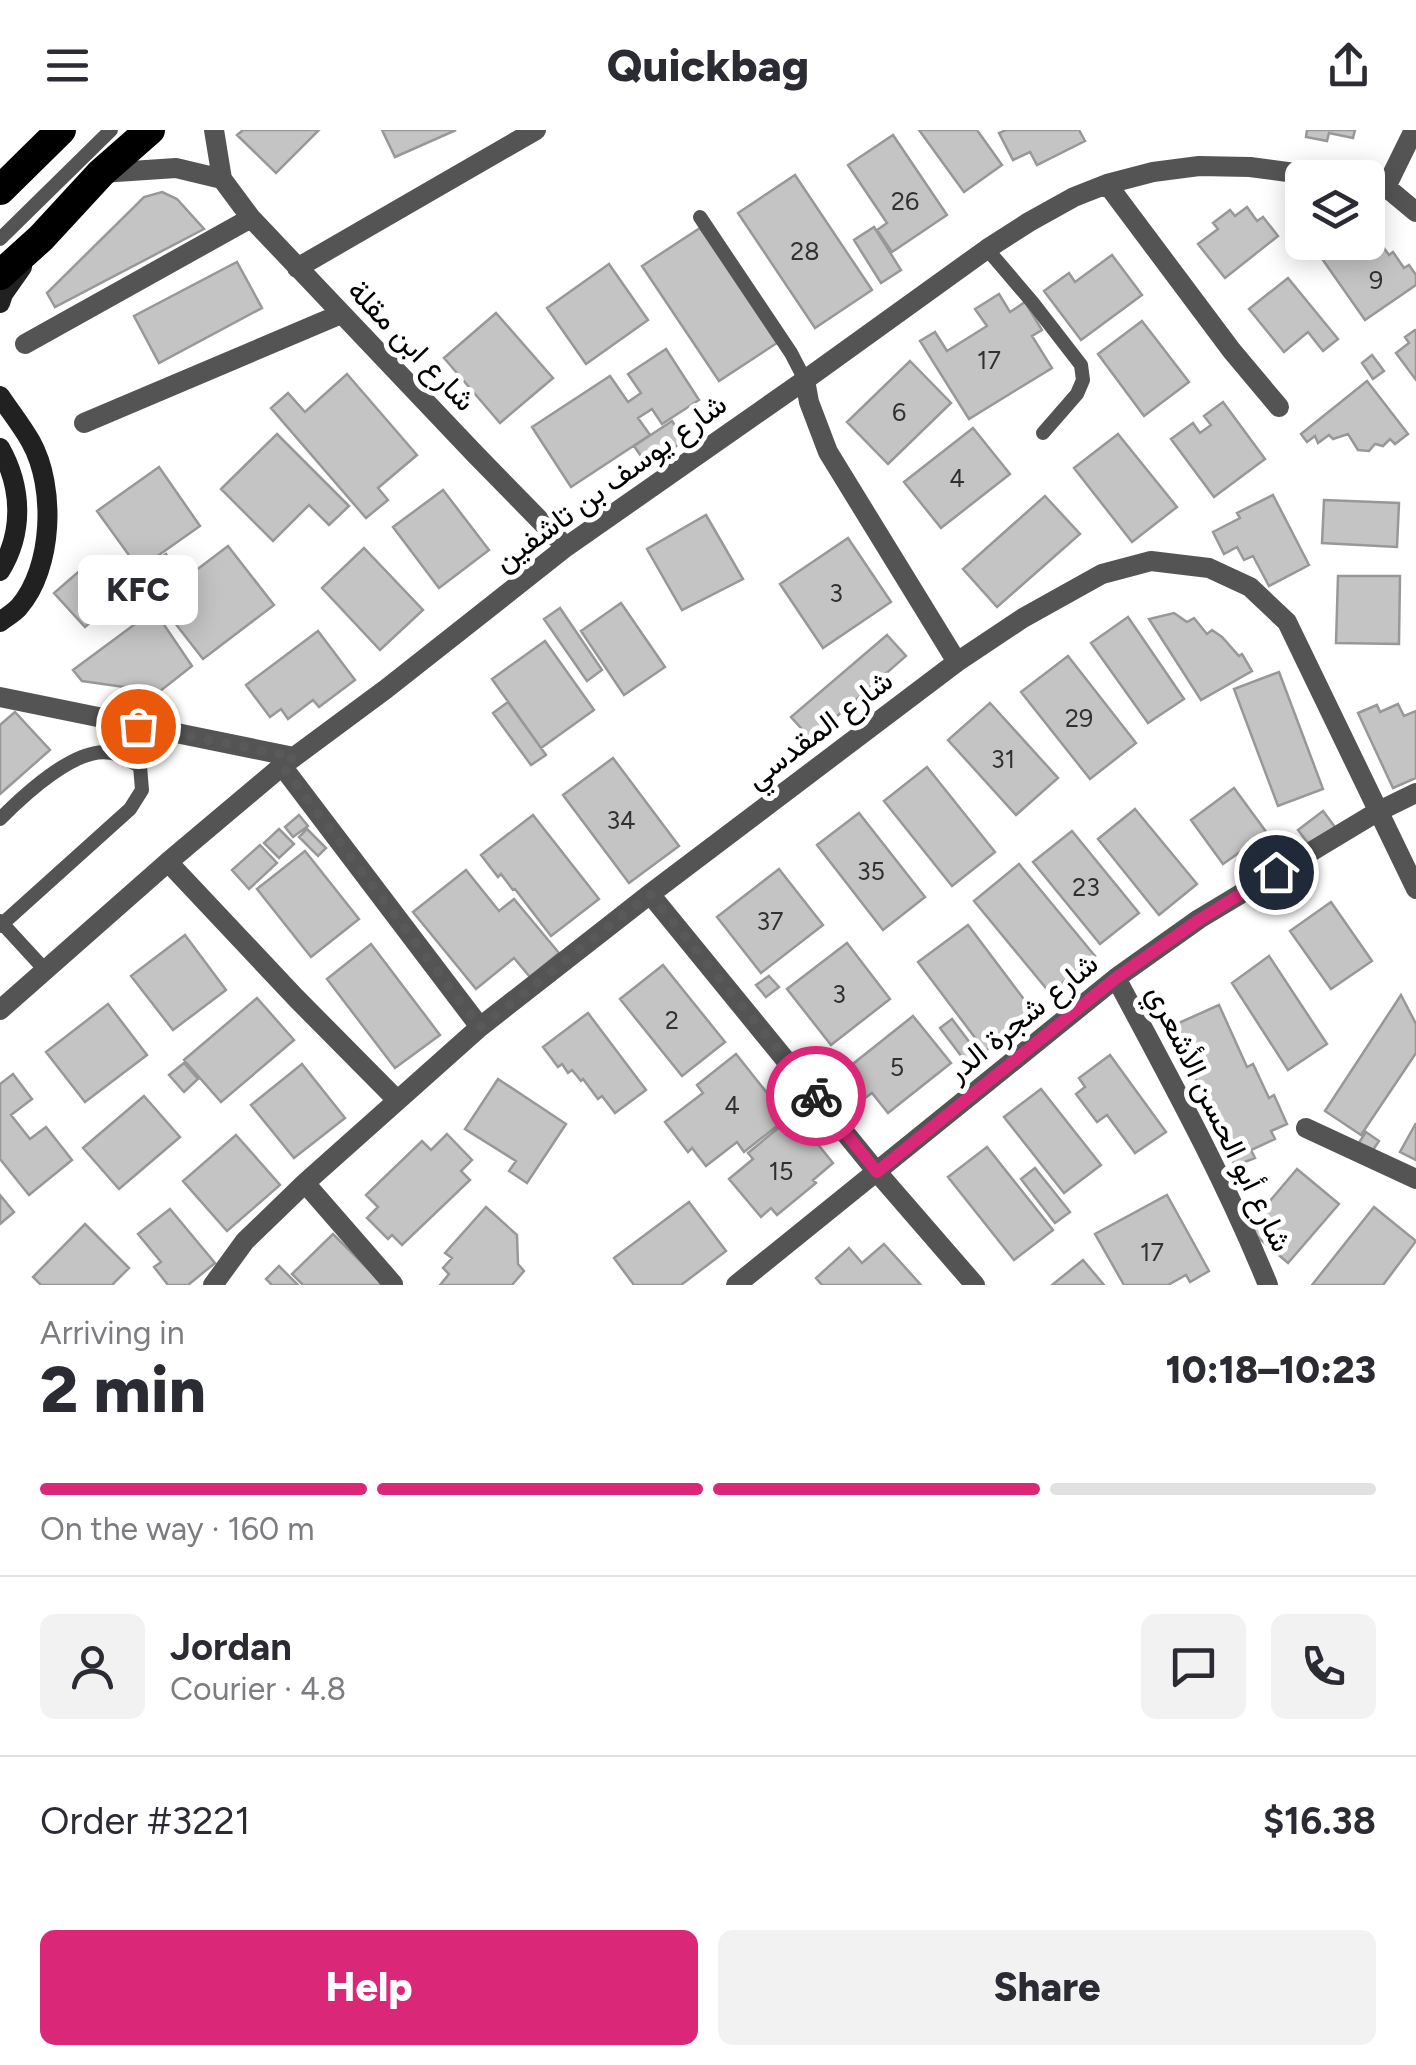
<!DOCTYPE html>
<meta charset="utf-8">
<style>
body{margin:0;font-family:Figtree,Vazirmatn,sans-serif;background:#f2f2f3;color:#2b2b33;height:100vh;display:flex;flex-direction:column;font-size:38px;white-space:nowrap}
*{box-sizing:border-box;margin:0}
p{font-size:32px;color:#7c7c81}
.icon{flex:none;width:55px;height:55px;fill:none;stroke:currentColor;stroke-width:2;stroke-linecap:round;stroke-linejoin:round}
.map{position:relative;height:1155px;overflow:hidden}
.drawer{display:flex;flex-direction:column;background:#fff;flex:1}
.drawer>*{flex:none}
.buttons{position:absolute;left:1285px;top:30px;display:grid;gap:20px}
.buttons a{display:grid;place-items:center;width:100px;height:100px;border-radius:15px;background:#fff;box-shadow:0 5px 25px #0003;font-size:50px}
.pin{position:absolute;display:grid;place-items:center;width:85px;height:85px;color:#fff;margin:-42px;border:5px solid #fff;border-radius:50%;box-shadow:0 2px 10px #0007}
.courier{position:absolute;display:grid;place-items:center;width:100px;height:100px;margin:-50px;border:8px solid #db2777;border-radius:50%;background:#fff;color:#222;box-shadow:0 2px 12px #0007}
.bubble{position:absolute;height:70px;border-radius:15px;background:#fff;box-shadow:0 5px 25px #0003;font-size:32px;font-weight:800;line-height:70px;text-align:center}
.head em{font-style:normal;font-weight:800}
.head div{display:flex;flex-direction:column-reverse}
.head{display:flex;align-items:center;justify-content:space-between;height:170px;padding:0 40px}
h1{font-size:65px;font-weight:800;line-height:75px}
.bar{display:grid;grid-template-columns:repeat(4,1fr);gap:15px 10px;align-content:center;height:120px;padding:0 40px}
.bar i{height:12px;border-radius:8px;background:#e1e1e2}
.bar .current{background:#db2777}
.bar p{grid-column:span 4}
.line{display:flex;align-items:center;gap:25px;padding:0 40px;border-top:2px solid #e1e1e2}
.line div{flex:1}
.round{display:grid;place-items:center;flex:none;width:105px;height:105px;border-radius:15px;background:#f2f2f3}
.primary-button{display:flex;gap:20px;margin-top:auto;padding:20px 40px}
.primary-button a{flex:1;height:115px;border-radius:15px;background:#db2777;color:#fff;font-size:40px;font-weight:800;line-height:115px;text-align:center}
.primary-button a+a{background:#f2f2f3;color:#2b2b33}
header{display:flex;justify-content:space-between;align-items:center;height:130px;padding:0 40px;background:#fff;font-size:45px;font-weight:800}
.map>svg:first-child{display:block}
</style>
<header><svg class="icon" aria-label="menu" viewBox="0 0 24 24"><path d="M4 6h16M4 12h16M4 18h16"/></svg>Quickbag<svg class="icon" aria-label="share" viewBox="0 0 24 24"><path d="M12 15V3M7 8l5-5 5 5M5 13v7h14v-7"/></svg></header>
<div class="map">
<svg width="1416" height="1155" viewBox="0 0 1416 1155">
<rect width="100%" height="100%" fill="#fff"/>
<path fill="#c4c4c4" stroke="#989898" stroke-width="2.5" d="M243,0H319L276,43L237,5Z
M382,0H456L395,27Z
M919,0H977L1002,35L964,62Z
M1006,0H1079L1085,11L1037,35L1030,22L1013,30L999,3Z
M1307,0H1355L1353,8L1329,3L1327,11L1306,7Z
M893,5L947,85L892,122L877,100L887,93L848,35Z
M795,45L872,160L815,198L738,83Z
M162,62L177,69L204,99L55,177L47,163L144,67Z
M1247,77L1257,91L1263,87L1278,106L1225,148L1198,114L1218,99L1213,93L1230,80L1235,86Z
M874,97L901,140L881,153L854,110Z
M700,98L777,213L719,251L642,136Z
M1378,110L1389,125L1393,122L1404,138L1409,135L1416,145V155L1365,190L1311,113L1362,112L1366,118Z
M1112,125L1142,165L1081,210L1044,161L1069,143L1075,152Z
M237,132L262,178L159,233L134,186Z
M609,134L648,190L586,234L547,178Z
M1288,148L1338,209L1323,221L1308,202L1284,222L1249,179Z
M999,164L1010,182L1025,172L1042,200L1032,206L1052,238L969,289L920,211L935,202L947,221L987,196L975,179Z
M496,183L553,248L500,293L444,228Z
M1142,191L1189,252L1144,286L1098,224Z
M1415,200H1416V250L1396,223L1409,213L1405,207Z
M666,219L699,270L662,294L652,279L638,288L650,305L571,357L532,297L610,246L628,272L641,263L628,244Z
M1372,225L1384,241L1373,249L1362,233Z
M910,231L951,273L888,334L847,292Z
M347,244L417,325L378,358L388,370L366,388L271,278L288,263L305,282Z
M1367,251L1408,304L1395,314L1390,309L1383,316L1375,314L1369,321L1358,320L1348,304L1333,309L1329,305L1318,313L1315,306L1307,312L1301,304Z
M1223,272L1265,329L1214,367L1171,309L1193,293L1200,303L1211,295L1204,286Z
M672,291L685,310L648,336L634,316Z
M973,298L1010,344L941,398L904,352Z
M277,304L349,376L329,395L309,375L273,411L221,359Z
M1118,304L1177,377L1132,412L1074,338Z
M159,337L200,396L139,439L97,381Z
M443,360L489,420L439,458L393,397Z
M1273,365L1309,435L1269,456L1253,426L1244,430L1237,417L1224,424L1213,402L1240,388L1237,383Z
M1045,366L1080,404L997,477L963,439Z
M1324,370L1399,373L1397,417L1322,413Z
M706,385L743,449L682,480L647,419Z
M848,408L891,472L823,518L780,454Z
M228,416L274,475L203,529L157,470Z
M364,418L423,480L380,520L322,458Z
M166,424L177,441L153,458L141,441Z
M91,431L121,466L85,497L54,463Z
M1338,446H1400L1399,514L1336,513Z
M621,473L665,537L624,565L581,501Z
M560,478L602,540L587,551L544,489Z
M154,480L192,536L159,562L82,551L73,540Z
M1174,483L1187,492L1194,488L1207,504L1212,500L1222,507L1239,526L1242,524L1252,541L1201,570L1149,489Z
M1128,487L1184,569L1148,593L1091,513Z
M318,501L355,550L319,577L313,570L288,589L281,579L270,587L246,555Z
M887,505L906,526L811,609L791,587Z
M545,511L594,580L541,618L492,549Z
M1068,526L1136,613L1090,649L1021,562Z
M1279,542L1323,659L1278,676L1234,559Z
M508,572L546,625L531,635L493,583Z
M990,573L1058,648L1016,685L948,610Z
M1398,574L1404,586L1416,581V648L1393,658L1358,583L1377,575L1380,582Z
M15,582L50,620L0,664V595Z
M613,628L679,716L629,753L563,665Z
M927,637L995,722L952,756L884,671Z
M1234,658L1267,703L1223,734L1191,690Z
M1135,679L1197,754L1159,785L1098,709Z
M1323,681L1338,701L1313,720L1298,700Z
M859,683L925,767L883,800L817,715Z
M299,685L308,696L293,707L285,697Z
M533,685L599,769L551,806L515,759L513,760L501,744L498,747L481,725Z
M279,699L294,714L279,728L264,713Z
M307,699L326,718L318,726L299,707Z
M1072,701L1139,783L1100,814L1033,732Z
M260,715L277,733L249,759L232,740Z
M305,721L359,789L311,827L257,759Z
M1019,734L1095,826L1050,863L974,771Z
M779,739L823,795L761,843L717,787Z
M466,740L499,781L514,769L559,823L530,847L514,828L476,859L413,782Z
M1331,772L1372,831L1331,859L1290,801Z
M968,795L1035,884L985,921L918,832Z
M185,805L226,860L173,900L131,846Z
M847,813L890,869L831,915L787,859Z
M371,814L440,905L395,938L327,849Z
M1269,826L1327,914L1288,940L1232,853Z
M663,835L725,912L682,946L620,869Z
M769,846L779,857L766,867L756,855Z
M1401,865L1416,894V923L1361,1005L1325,981Z
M257,868L294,910L221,972L184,930Z
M108,874L147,925L85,972L46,922Z
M1219,875L1247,937L1253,934L1269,968L1274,965L1287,994L1271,1001L1275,1009L1251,1020L1255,1028L1235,1036L1172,896Z
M588,883L646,960L615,983L602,966L598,969L583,949L581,951L572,940L568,943L562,934L558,937L543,917Z
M913,886L951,933L888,983L872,963L865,968L844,941Z
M952,889L983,930L971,939L940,898Z
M736,924L787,988L744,1022L737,1012L706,1036L692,1018L688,1022L665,992L703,963L697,955Z
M1110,925L1166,1002L1135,1023L1107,985L1097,992L1076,964L1085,957L1079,948Z
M184,933L198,949L184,962L169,945Z
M302,934L345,988L294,1028L251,975Z
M13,944L32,969L11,985L30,1009L46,997L72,1030L29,1065L0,1029V954Z
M498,949L566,994L527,1053L509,1041L516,1031L465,999Z
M1041,959L1101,1035L1064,1063L1004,987Z
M144,966L180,1007L119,1059L83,1018Z
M794,985L833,1033L813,1050L816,1053L777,1085L771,1078L761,1087L729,1049L753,1029L748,1023Z
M1416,993V1030L1400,1022Z
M1366,1002L1379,1011L1369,1026L1356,1017Z
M447,1004L472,1030L461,1041L470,1050L402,1115L392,1105L388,1109L367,1088L378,1077L366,1065L422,1011L431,1020Z
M236,1005L280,1055L227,1101L183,1051Z
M987,1017L1053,1100L1014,1130L948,1047Z
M1035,1038L1070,1082L1055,1093L1021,1049Z
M1297,1039L1339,1074L1288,1133L1247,1098Z
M0,1065L14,1082L0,1094Z
M1167,1065L1209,1141L1190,1152L1186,1145L1168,1155H1124L1095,1104Z
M689,1072L726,1121L681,1155H634L614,1128Z
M486,1077L517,1105L518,1134L524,1141L512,1155H440L449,1144L443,1138L452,1128L445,1123Z
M1374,1077L1416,1111L1383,1155H1312Z
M170,1079L215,1133L188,1155H168L154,1137L161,1132L138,1104Z
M85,1094L129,1138L112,1155H41L33,1147Z
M333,1104L384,1155H303L292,1144Z
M884,1114L921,1155H822L816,1148L849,1118L862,1133Z
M1083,1130L1104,1155H1052Z
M279,1136L298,1155H272L266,1149Z"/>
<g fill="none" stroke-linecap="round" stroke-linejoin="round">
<path stroke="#545454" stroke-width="14" d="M700,87L791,223L805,250
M0,109L111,0
M987,119L1033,173L1081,235L1083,250L1077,264L1043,303
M0,689C23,666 77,615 111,623C121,625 131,632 140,636L142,660L130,679L0,796
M0,791L46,841"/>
<path stroke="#545454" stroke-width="20" d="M214,0L222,49L251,88L476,325L566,417
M101,43L176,38L222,49
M1107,54L1232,221L1279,277
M1368,54L1386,57L1416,82
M1386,57L1414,0
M297,138L536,0
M25,214L251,88
M805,250L809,272L828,322L957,532
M84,293L341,184
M0,567L294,627
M282,636L480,897
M168,732L296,868L397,970
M650,764L877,1042L975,1155
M1116,848C1170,949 1225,1049 1268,1155
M0,880L168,732L282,636L386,559L566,417L805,250L987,119L1029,92L1074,67L1107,54L1153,42L1199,36L1250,37L1332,48
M1306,998L1416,1049
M305,1053L393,1154
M213,1155L245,1111L305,1053L480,897L650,764L957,532L1023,488L1102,444L1151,431L1209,438L1250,457L1287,492L1416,759
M736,1155L1116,848L1199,789L1377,682L1416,663"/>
<path stroke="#212121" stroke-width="20" d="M0,173L3,164L22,137
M0,266C10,281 22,296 31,312C56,357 53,438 19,477C14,483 6,487 0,492
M0,318C22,357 24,402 0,441"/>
<path stroke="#000" stroke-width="30" d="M0,60L61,0
M0,145L41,108L101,43L150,0"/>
</g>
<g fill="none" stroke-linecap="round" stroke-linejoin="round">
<path stroke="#595959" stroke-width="10" stroke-dasharray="0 18" d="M138,596L294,627L282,636L480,898L650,764L816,966"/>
<path stroke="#db2777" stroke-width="12" d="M816,966L877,1042L1116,848L1199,790L1276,742"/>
</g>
<g text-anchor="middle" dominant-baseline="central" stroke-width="10" stroke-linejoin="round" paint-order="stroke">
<g font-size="25" fill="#313131">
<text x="905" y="71">26</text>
<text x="805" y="121">28</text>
<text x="1376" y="150">9</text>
<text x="989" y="230">17</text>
<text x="899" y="282">6</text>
<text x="957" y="348">4</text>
<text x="836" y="463">3</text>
<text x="1079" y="588">29</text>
<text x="1003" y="629">31</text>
<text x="621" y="690">34</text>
<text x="871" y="741">35</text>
<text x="1086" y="757">23</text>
<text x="770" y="791">37</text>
<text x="839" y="864">3</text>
<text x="672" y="890">2</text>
<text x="897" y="937">5</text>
<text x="732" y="975">4</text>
<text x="781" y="1041">15</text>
<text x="1152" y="1122">17</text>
</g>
<g font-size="30" fill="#000" stroke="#fff">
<text transform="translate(412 215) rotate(46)">شارع ابن مقلة</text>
<text transform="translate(610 352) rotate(-36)">شارع يوسف بن تاشفين</text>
<text transform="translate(819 599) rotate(-37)">شارع المقدسي</text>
<text transform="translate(1022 887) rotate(-39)">شارع شجرة الدر</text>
<text transform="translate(1220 988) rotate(64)">شارع أبو الحسن الأشعري</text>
</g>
</g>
</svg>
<div class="buttons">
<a><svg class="icon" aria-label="layers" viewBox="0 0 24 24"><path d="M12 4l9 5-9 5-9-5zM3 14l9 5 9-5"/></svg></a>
</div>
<div class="pin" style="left:138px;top:596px;background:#ea580c"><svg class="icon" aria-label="bag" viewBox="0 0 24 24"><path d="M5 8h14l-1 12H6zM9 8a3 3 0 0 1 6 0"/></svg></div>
<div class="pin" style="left:1276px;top:742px;background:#1f2937"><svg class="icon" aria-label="home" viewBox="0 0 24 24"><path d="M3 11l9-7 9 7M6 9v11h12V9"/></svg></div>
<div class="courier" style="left:816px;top:966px"><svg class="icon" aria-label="bike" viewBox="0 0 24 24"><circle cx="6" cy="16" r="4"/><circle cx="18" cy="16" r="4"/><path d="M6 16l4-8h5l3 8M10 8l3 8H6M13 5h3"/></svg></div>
<div class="bubble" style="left:78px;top:425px;width:120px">KFC</div>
</div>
<section class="drawer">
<div class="head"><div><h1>2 min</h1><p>Arriving in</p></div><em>10:18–10:23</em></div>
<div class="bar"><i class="current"></i><i class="current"></i><i class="current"></i><i></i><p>On the way · 160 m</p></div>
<div class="line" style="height:180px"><a class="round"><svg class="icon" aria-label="person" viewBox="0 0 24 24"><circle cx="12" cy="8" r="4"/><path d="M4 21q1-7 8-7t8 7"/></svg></a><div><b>Jordan</b><p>Courier · 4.8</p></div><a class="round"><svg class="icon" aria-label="chat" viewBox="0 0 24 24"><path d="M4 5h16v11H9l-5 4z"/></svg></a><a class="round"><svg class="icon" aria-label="phone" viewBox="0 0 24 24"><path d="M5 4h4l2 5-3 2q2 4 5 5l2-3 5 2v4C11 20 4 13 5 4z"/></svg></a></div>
<div class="line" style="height:130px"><div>Order #3221</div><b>$16.38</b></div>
<div class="primary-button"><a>Help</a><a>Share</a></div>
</section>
